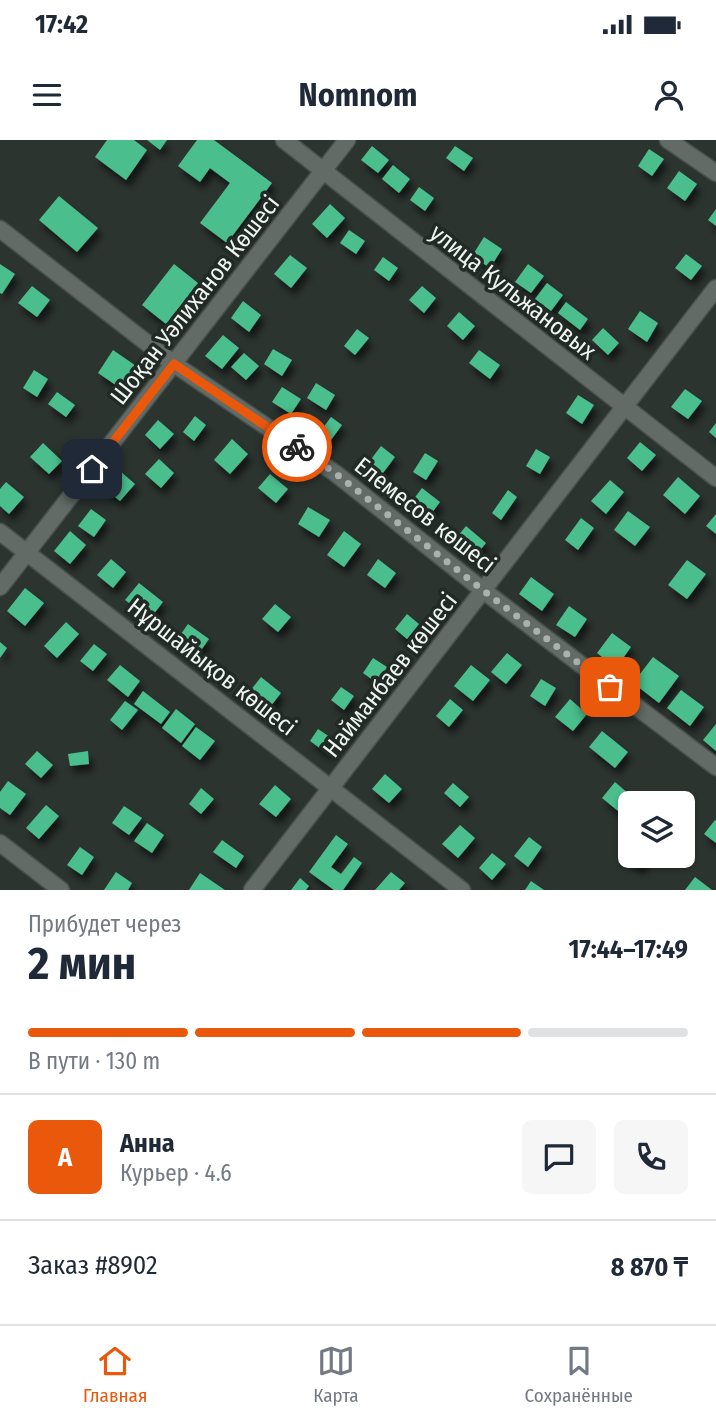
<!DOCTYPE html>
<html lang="ru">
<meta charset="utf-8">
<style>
body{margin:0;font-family:"Fira Sans Condensed",sans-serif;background:#f6f6f7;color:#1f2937;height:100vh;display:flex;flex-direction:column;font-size:26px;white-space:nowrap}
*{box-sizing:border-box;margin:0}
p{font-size:23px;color:#747a83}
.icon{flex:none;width:38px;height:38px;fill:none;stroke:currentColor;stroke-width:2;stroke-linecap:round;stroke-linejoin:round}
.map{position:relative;height:750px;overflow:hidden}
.drawer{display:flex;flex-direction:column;background:#fff;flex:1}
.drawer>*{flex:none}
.controls{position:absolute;left:618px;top:651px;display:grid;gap:14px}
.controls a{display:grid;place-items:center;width:77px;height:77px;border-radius:10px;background:#fff;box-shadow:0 2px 5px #0004;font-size:35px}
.pin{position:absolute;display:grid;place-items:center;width:60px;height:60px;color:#fff;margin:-30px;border-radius:14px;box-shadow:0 4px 10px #0006}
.courier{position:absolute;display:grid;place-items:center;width:70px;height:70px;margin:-35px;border:5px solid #ea580c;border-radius:50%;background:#fff;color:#222;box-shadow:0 2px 9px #0007}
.head em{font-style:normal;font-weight:700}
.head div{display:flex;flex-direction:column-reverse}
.head{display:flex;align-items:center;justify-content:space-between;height:119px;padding:0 28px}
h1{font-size:46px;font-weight:700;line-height:52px}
.bar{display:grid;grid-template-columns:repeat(4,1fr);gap:10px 7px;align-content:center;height:84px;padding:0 28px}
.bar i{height:9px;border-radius:5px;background:#e0e1e3}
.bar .current{background:#ea580c}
.bar p{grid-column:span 4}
.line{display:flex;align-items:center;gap:18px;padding:0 28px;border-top:2px solid #e0e1e3}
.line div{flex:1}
.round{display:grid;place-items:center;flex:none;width:74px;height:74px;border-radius:10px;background:#f6f6f7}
.status{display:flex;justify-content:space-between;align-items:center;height:49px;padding:0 35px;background:#fff;direction:ltr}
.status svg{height:19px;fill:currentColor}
header{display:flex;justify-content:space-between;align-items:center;height:91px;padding:0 28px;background:#fff;font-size:32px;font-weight:700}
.tabs{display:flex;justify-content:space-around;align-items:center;height:98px;border-top:2px solid #e0e1e3;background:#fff;font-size:19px;color:#747a83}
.tabs a{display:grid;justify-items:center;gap:4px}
.tabs .current{color:#ea580c}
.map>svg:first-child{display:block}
</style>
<div class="status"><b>17:42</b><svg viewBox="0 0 49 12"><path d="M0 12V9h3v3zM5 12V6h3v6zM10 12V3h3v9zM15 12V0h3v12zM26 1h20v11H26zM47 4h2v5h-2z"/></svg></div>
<header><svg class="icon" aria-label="menu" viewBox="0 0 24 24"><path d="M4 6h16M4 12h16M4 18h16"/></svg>Nomnom<svg class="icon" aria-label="person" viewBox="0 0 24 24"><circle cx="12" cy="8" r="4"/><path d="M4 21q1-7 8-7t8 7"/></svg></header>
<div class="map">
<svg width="716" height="750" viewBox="0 0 716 750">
<defs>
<filter id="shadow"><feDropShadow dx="4" dy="7" stdDeviation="3.5" flood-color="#0009"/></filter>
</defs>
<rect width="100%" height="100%" fill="#2c3430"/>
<path fill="#4cbe8d" filter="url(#shadow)" d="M107,0H134L147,10L126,40L95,17Z
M147,0H167L160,10Z
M197,0H214L272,43L227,103L200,83L230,43L210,28L200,42L178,26Z
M372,6L389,20L378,33L361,20Z
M455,6L473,18L464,31L446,18Z
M649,9L664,19L652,36L638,26Z
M393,25L410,39L399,53L382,39Z
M679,31L697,44L685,61L667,48Z
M419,47L434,58L425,71L410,60Z
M59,56L98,88L77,112L39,80Z
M330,64L345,78L327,98L312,84Z
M716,69V86L708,80Z
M349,90L365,101L356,114L340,103Z
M484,97L502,109L490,128L472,116Z
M686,114L702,126L691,140L675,128Z
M290,115L307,128L291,148L274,134Z
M383,117L398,128L389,141L374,130Z
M0,124L15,134L2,154L0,153Z
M174,124L198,143L166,184L142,165Z
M528,124L544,136L531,153L515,142Z
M547,143L563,155L551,171L535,159Z
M32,146L50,160L37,177L18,163Z
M422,146L436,158L424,173L409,160Z
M243,161L261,175L249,192L231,178Z
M566,162L588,179L580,190L558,173Z
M640,171L658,183L647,202L628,189Z
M459,172L475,186L463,200L447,186Z
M603,188L619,203L608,215L592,200Z
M357,189L369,198L355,215L344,206Z
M223,195L239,208L222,229L205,216Z
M273,209L292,220L282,236L264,224Z
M113,210L139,228L123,250L98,233Z
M479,210L500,225L490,239L469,223Z
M244,213L259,226L246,240L231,227Z
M34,230L48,239L37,257L23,248Z
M316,243L335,255L326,270L307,258Z
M282,247L301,259L291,274L272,262Z
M685,249L702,261L688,279L671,267Z
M57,252L75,265L66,277L48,264Z
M578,255L594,265L582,284L566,273Z
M195,276L206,285L194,301L183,292Z
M331,277L342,285L328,304L317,296Z
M158,280L174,294L160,309L145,295Z
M716,283V298L709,292Z
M232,299L248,314L230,334L214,320Z
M640,302L656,315L642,331L627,318Z
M43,303L62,321L49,334L30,317Z
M381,306L395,317L374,345L360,334Z
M536,309L550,317L540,334L526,326Z
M425,313L438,321L426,340L413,332Z
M159,319L174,333L161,348L145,334Z
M120,331L135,344L120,361L105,349Z
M270,334L288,349L276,363L258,348Z
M678,337L700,356L685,374L663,355Z
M610,340L624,352L606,374L591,361Z
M6,342L24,357L9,374L0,366V349Z
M422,348L440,362L425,382L407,368Z
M508,350L517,357L501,380L492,373Z
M308,367L330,380L319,397L298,384Z
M91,369L106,380L94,397L78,386Z
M628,371L650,387L635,406L614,390Z
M716,374V394L706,386Z
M581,378L594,388L578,410L565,400Z
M466,386L486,403L473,419L453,402Z
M70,391L86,405L70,424L54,411Z
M344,391L361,404L344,427L327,415Z
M111,419L126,432L113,448L97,435Z
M378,419L396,433L385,448L367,435Z
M687,420L706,434L687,459L668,445Z
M531,437L554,454L542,471L519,454Z
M139,443L163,462L150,479L125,460Z
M25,448L44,463L25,486L7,471Z
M275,464L291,477L278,492L262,479Z
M569,466L587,479L575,497L556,485Z
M407,474L419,484L407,499L395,489Z
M66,482L79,494L57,518L44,506Z
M188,484L209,499L197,516L176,501Z
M612,493L631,507L616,528L597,513Z
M0,502L7,508L0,518Z
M94,504L107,514L93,531L80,521Z
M507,513L522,525L506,544L491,532Z
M653,517L679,536L659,563L633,543Z
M373,518L387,527L377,543L363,533Z
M120,525L140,541L128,557L107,540Z
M471,525L490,540L473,561L454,546Z
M261,537L281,553L270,567L250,551Z
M541,539L556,548L545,566L530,556Z
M341,547L354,556L344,570L331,560Z
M681,550L704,567L690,586L667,568Z
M143,551L170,572L161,584L134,564Z
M450,559L463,570L449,587L436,576Z
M570,559L587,574L573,591L555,577Z
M125,561L138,570L122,590L110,580Z
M176,569L195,584L181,603L162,588Z
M716,584V611L703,600Z
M196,587L215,601L200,620L182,606Z
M318,589L336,601L328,614L310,601Z
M602,591L628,612L615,628L589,607Z
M37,611L53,625L41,638L25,624Z
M88,611L89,624L70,626L68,614Z
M385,634L402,649L389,663L372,649Z
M8,641L26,654L10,675L0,668V652Z
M615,642L630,655L618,671L602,658Z
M453,643L469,657L460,667L444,653Z
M275,645L291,659L276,677L259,664Z
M201,648L214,659L201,674L189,664Z
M46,665L59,676L39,699L26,688Z
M124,666L142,678L129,695L112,683Z
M715,680L716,681V703L704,694Z
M147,683L164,695L152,713L134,701Z
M460,685L475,698L458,718L442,704Z
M336,695L348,704L331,727L341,734L354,717L362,723L343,750H334L309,732Z
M529,697L542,707L528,727L514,716Z
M222,700L244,716L236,728L213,712Z
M630,700V716H648L640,728L620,715Z
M80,707L94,717L82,735L67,725Z
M492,713L506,724L492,740L479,728Z
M116,732L132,743L128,750H104Z
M391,732L405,743L399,750H375Z
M200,733L225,750H189Z
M695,737L712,750H685Z
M300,738L309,746L306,750H291Z
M531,741L544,750H525Z"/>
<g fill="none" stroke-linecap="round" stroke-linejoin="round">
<g stroke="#49504c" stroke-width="19">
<path id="minor" d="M284,0L716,338
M668,0L716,33
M0,89L174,224L335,333L484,451L716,627
M0,392L462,750
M0,447L347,0
M0,703L61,750
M252,750L716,148"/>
</g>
<use href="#minor" stroke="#626b66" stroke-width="16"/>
</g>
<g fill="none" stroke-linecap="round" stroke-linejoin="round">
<path stroke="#abb1ae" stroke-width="7" stroke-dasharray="0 12.6" d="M297,307L335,333L484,451L610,547"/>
<path stroke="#ea580c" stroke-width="9" d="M92,329L174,224L297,307"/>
</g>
<g text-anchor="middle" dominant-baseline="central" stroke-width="7" stroke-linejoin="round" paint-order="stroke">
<g font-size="24" fill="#eff5f2" stroke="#222a26">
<text transform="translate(513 152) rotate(38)">улица Кульжановых</text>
<text transform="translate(195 160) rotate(-52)">Шоқан Уәлиханов Көшесі</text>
<text transform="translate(425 375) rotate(38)">Елемесов көшесі</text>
<text transform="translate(212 527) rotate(38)">Нұршайықов көшесі</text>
<text transform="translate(390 535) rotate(-52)">Найманбаев көшесі</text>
</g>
</g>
</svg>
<div class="controls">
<a><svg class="icon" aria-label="layers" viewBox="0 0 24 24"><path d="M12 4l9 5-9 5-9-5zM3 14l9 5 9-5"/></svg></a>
</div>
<div class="pin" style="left:610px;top:547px;background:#ea580c"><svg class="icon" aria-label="bag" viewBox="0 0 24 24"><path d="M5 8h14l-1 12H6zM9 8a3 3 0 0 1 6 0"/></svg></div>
<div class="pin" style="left:92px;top:329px;background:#1f2937"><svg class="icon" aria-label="home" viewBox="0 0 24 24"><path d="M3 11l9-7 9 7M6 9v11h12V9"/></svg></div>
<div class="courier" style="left:297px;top:307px"><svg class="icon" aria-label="bike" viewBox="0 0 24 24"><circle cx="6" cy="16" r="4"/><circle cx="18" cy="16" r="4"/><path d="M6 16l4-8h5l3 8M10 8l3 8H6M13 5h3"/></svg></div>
</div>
<section class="drawer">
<div class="head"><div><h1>2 мин</h1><p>Прибудет через</p></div><em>17:44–17:49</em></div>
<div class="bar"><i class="current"></i><i class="current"></i><i class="current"></i><i></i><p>В пути · 130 m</p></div>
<div class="line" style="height:126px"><b class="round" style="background:#ea580c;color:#fff">А</b><div><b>Анна</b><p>Курьер · 4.6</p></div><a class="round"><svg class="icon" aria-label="chat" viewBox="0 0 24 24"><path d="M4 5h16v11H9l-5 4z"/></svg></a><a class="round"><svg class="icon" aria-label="phone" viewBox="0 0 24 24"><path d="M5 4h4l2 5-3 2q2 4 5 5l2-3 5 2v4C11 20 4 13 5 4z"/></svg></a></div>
<div class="line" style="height:91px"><div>Заказ #8902</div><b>8 870 ₸</b></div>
</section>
<nav class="tabs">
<a class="current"><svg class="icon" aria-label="home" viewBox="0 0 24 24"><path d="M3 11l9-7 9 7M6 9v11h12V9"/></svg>Главная</a>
<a><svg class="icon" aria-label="map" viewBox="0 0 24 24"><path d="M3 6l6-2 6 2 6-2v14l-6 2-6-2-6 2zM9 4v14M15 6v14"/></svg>Карта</a>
<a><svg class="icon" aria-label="saved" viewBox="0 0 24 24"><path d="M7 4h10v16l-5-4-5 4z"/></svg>Сохранённые</a>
</nav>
